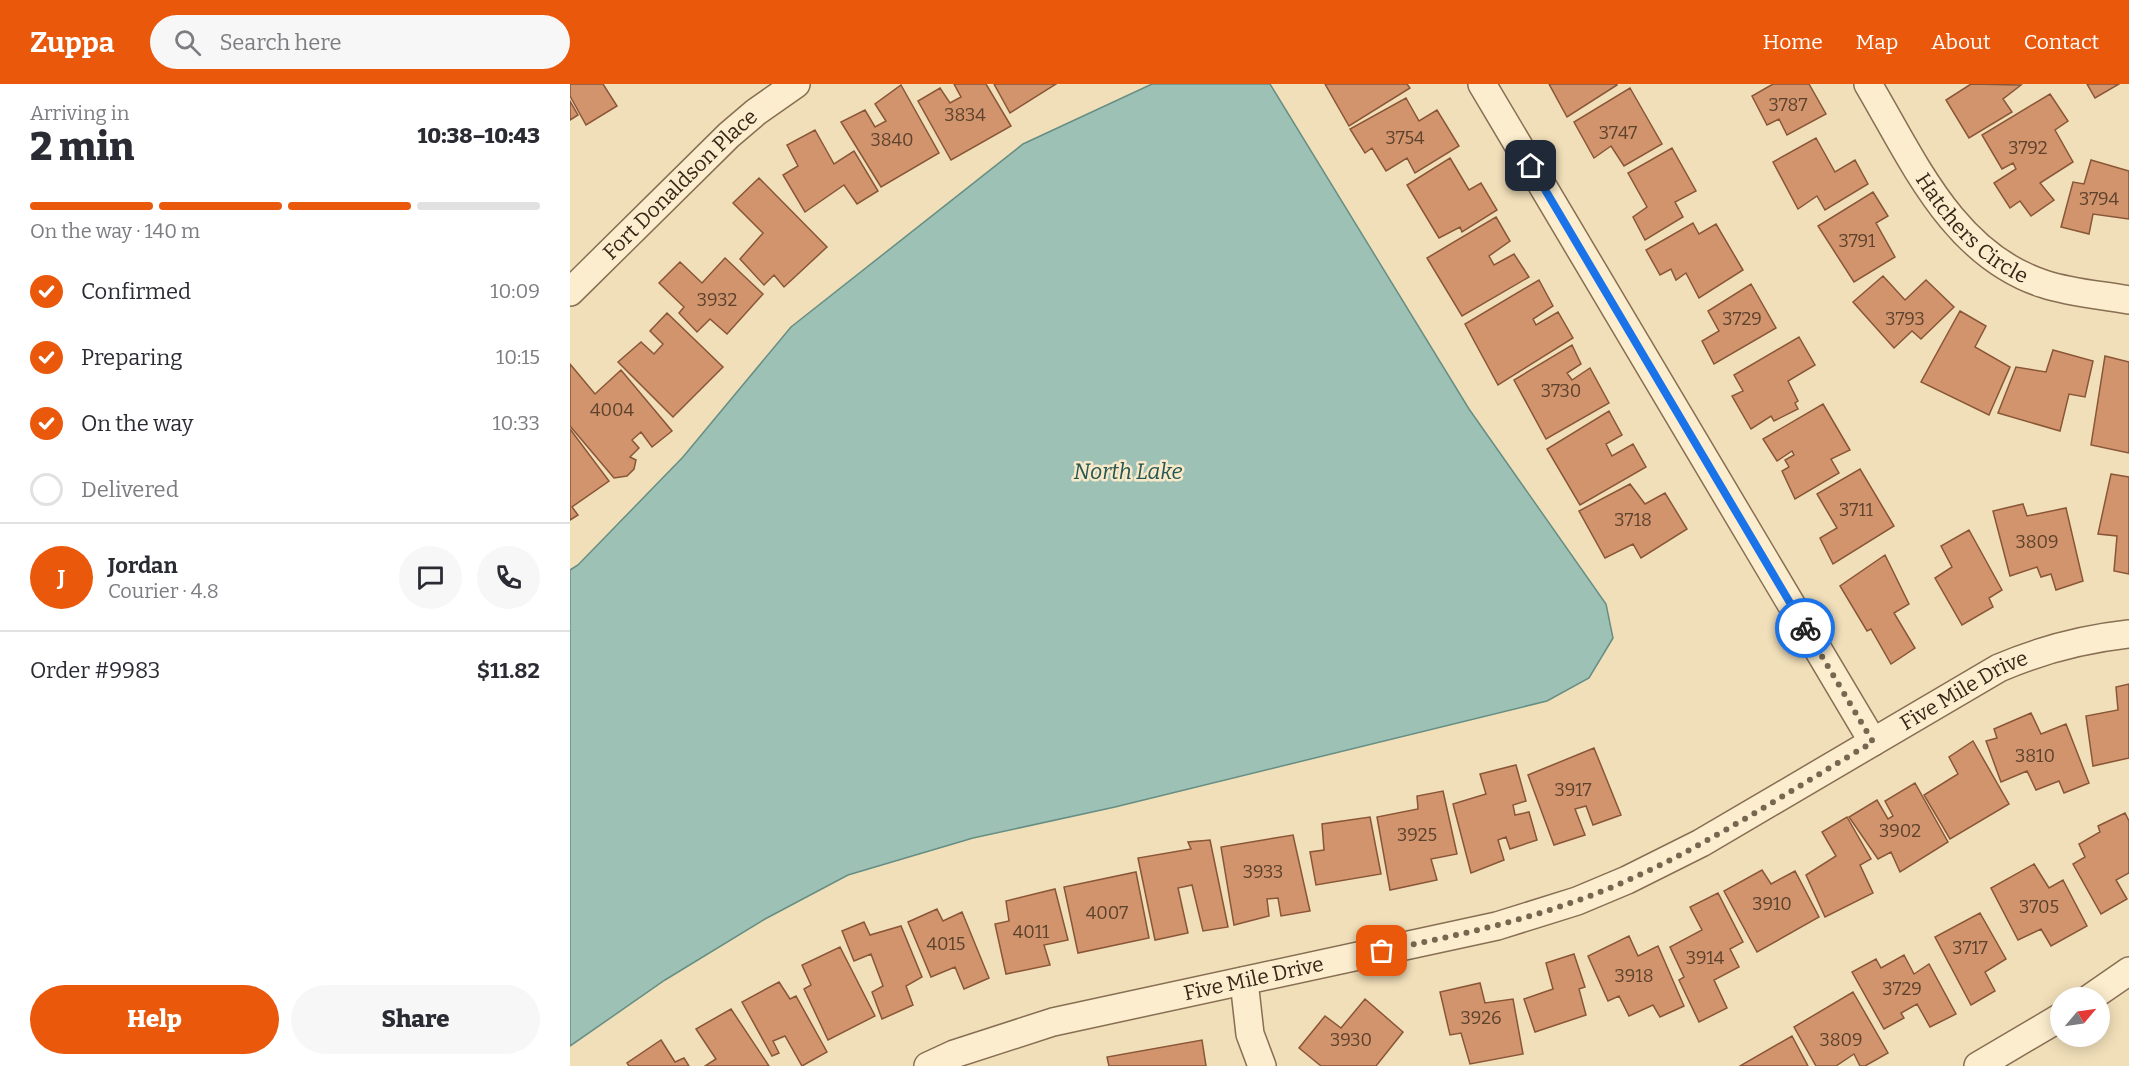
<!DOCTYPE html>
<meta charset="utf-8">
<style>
body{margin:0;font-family:Bitter,serif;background:#f7f7f7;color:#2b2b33;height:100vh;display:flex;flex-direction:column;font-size:22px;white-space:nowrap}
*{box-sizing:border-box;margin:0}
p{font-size:20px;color:#7c7c81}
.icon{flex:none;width:33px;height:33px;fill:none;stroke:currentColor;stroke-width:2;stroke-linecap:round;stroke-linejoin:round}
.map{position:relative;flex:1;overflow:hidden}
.details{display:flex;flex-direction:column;background:#fff;width:570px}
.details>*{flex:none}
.needle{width:39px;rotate:61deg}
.controls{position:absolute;left:1480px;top:903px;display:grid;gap:12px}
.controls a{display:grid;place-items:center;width:60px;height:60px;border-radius:50%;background:#fff;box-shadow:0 3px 15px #0003;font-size:30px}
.pin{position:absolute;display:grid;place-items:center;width:51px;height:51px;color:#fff;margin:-26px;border-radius:12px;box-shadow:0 3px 9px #0006}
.courier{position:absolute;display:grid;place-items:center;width:60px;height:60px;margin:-30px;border:4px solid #1a73e8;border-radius:50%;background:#fff;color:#222;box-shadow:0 2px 8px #0007}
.headline em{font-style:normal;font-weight:800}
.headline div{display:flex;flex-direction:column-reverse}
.headline{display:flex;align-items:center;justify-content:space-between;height:102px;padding:0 30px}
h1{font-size:39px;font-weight:800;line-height:45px}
.bar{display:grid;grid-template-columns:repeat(4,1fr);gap:9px 6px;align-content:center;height:72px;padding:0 30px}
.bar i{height:8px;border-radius:4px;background:#e1e1e2}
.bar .selected{background:#ea580c}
.bar p{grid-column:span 4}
.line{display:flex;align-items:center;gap:15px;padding:0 30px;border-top:2px solid #e1e1e2}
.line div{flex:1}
.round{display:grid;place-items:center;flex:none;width:63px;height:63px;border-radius:32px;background:#f7f7f7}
ol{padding:0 30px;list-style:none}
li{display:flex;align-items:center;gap:18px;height:66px}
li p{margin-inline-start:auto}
li .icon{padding:6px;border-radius:50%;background:#ea580c;color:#fff;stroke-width:4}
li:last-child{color:#7c7c81}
li i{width:33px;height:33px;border:3px solid #e1e1e2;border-radius:50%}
.cta{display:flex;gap:12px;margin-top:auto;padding:12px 30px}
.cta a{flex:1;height:69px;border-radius:36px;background:#ea580c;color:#fff;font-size:24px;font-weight:800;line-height:69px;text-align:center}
.cta a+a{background:#f7f7f7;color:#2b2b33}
header{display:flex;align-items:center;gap:36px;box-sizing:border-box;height:84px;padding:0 30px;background:#ea580c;color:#fff}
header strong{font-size:28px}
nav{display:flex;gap:33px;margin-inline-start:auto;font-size:21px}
.search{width:420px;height:54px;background:#f7f7f7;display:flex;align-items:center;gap:15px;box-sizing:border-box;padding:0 21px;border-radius:33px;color:#7c7c81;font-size:22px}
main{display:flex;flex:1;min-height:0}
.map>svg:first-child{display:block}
</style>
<header>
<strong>Zuppa</strong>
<div class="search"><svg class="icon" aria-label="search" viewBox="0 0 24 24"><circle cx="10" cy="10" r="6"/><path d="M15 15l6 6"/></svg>Search here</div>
<nav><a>Home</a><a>Map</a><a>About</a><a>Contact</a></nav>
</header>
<main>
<section class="details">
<div class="headline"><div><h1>2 min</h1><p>Arriving in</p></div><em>10:38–10:43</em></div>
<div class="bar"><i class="selected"></i><i class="selected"></i><i class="selected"></i><i></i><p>On the way · 140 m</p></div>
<ol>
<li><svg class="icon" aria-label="check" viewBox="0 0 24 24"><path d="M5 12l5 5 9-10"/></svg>Confirmed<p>10:09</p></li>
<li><svg class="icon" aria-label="check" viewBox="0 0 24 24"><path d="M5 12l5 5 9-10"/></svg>Preparing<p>10:15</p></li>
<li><svg class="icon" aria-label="check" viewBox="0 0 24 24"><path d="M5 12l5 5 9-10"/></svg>On the way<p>10:33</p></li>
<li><i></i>Delivered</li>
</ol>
<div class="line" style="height:108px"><b class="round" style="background:#ea580c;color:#fff">J</b><div><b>Jordan</b><p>Courier · 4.8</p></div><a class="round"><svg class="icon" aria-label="chat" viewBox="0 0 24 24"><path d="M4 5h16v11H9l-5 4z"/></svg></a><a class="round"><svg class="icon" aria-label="phone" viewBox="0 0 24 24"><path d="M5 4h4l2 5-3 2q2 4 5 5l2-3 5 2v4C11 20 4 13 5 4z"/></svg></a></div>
<div class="line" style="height:78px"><div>Order #9983</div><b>$11.82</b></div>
<div class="cta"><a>Help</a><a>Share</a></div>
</section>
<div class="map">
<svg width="1559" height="982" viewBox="0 0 1559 982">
<rect width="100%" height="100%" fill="#f1dfb9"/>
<path fill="#9ec1b6" stroke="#668e83" stroke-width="1.5" d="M582,0H700L899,325L1036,520L1043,554L1019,594L977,617L545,723L403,754L278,791L195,835L95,896L0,962V486L8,481L113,373L221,243L453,60Z"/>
<path fill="#d2946c" stroke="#895637" stroke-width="1.5" d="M0,0H33L47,22L16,41L0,12Z
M384,0H416L441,42L381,76L348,17L370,4L380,19L391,13Z
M424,0H486L440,29Z
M755,0H837L840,4L779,42Z
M979,0H1047V1L997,33Z
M1203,0H1239L1256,30L1217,51L1209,35L1197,41L1182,12Z
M1401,0L1451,1L1433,15L1442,28L1399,54L1376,16Z
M1517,0H1549L1525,14Z
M331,1L369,69L311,103L271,38L295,26L305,43L316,37L305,20Z
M1060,4L1092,60L1054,82L1041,62L1024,74L1004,38Z
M1480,10L1498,37L1485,46L1503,78L1470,99L1484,116L1461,132L1450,117L1440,124L1424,99L1446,85L1443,79L1432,85L1412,51Z
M836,14L849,37L867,26L889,62L845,89L837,74L816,87L802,64L795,69L780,45Z
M0,17L8,31L0,36Z
M245,46L264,80L284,67L308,107L287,120L274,101L235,128L213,91L228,82L217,61Z
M1246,54L1265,88L1285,76L1298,100L1255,126L1247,112L1228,125L1203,78Z
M1102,64L1126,107L1105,118L1113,133L1075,156L1063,133L1077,123L1058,89Z
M880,74L899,106L911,99L927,126L892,148L890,143L869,154L837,101Z
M1521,76L1559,87V135L1523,130L1519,150L1491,143L1503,98L1514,100Z
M189,94L257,163L214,203L204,191L194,201L170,175L193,149L163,119Z
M1303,108L1318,132L1306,139L1325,173L1284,198L1248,142Z
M926,133L940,157L919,172L924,181L944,170L959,193L892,232L857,174Z
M1123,139L1129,150L1146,140L1173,186L1129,214L1116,189L1106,196L1101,185L1090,191L1076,166Z
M155,174L193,210L157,250L140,235L127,248L109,229L114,223L89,199L110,178L132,199Z
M1313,192L1335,216L1356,196L1384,223L1351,255L1342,247L1324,264L1283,218Z
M969,196L983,222L963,235L966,241L988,228L1003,254L928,301L895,240Z
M1181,200L1206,244L1144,280L1132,257L1149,247L1138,227Z
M1390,227L1416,242L1405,263L1440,283L1419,331L1351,298Z
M97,229L153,283L103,333L48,278L71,258L84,270L93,260L80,247Z
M1229,253L1245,281L1218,297L1228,317L1225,319L1228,325L1204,337L1201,332L1181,345L1162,312L1173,307L1164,291Z
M1002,261L1011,280L997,289L1002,296L1020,284L1039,319L976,355L944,296Z
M1483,266L1523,277L1515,313L1499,310L1490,347L1428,329L1446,283L1476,288Z
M1535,272L1559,278V369L1521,361Z
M0,280L25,310L51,286L102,347L82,363L71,348L62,356L69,364L60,373L66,376L64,385L57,392L44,394L0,342Z
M1253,320L1280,366L1261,375L1269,389L1225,415L1212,387L1219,383L1215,376L1224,371L1222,367L1207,377L1193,355Z
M1039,327L1052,351L1036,360L1042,372L1063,360L1076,383L1010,421L977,365Z
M0,345L39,397L2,423L8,431L0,436Z
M1290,385L1324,442L1263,480L1250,454L1267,444L1247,410Z
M1541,390L1559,393V490L1544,487L1547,452L1528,450Z
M1060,400L1075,420L1095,409L1117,445L1071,474L1063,460L1035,474L1009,427Z
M1453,420L1457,432L1496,424L1513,497L1486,506L1481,490L1471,493L1467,483L1440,492L1423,427Z
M1399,446L1432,506L1419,514L1423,523L1392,541L1365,494L1382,483L1371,462Z
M1315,471L1339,520L1324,529L1345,564L1321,580L1301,545L1297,547L1270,502Z
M1559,600V674L1523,682L1516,632L1548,626L1546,603Z
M1461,629L1471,650L1496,640L1519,699L1494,709L1489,697L1466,706L1457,687L1431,698L1416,657L1427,654L1424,645Z
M1403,657L1439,720L1380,755L1354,711L1388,690L1379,673Z
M1024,664L1051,731L1023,741L1016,722L1005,725L1015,751L984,761L958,691Z
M946,681L956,717L943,721L945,731L959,728L967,756L940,765L936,753L928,756L934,776L901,789L883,720L916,710L910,690Z
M1345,699L1378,758L1330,788L1321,768L1308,775L1279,733L1307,716L1318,735L1323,732L1315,717Z
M873,707L887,770L861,775L867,796L820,806L807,733L848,725L847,712Z
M1555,729L1559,737V789L1546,796L1557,815L1531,830L1503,780L1515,773L1509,760L1530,748L1528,742Z
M800,733L811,790L746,801L740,768L754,766L752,740Z
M1277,733L1301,775L1290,781L1303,809L1255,833L1236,791L1266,772L1252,748Z
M723,751L740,827L711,832L708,814L697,815L699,832L664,841L651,763Z
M640,756L658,843L633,847L622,801L608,804L618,849L585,856L568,774L621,765L618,758Z
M1464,780L1479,804L1493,796L1517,842L1481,862L1471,845L1448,856L1421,804Z
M1192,786L1201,800L1225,787L1249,833L1187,868L1154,807Z
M566,788L579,854L508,869L494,803Z
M485,805L498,856L474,861L480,881L436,890L425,840L439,837L436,817Z
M1148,809L1173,858L1160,865L1169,883L1144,896L1157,924L1129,938L1109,896L1114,893L1100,863L1132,846L1120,823Z
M367,825L373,837L392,828L419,894L394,905L385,883L361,893L338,838Z
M1410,829L1436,875L1415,888L1425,907L1401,921L1365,853Z
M294,838L300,851L331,842L352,893L336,902L343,921L312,935L302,908L313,902L301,870L284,877L272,847Z
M1059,852L1068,872L1088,862L1114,922L1090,933L1083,921L1059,932L1049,912L1038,917L1018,872Z
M270,863L305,932L258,956L234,905L241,901L232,881Z
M1004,870L1015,903L1009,905L1016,931L965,948L954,915L983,905L976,879Z
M1334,871L1344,890L1359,880L1386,930L1360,943L1347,920L1331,929L1334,934L1314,945L1282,888L1306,875L1311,884Z
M209,898L220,915L226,912L257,968L232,982L215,952L203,957L209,969L202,972L172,918Z
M910,899L915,919L943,915L953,970L900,980L891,949L880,951L870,908Z
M1283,908L1318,969L1295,982H1290L1284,970L1266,982H1246L1224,943Z
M795,915L833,948L806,982H751L729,964L755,932L771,944Z
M161,925L199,982H135L146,975L126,945Z
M1222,952L1238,982H1170Z
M91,956L105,978L114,974L119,982H59L57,979Z
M632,956L636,982H539L537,973Z"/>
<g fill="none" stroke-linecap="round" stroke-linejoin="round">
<g stroke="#886e53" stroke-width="30">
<g id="street">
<path d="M912,0L1303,658"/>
<path id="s1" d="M1298,0C1343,76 1383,171 1474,200C1501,209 1531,211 1559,216"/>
<path id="s2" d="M0,208L159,51L186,28L226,0"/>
<path d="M674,897L680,950L692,982"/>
<path d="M1520,914L1559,887"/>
<path id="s3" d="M358,982L384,970L483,938L927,842L1007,817L1057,796L1131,759L1429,584C1471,566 1513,555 1559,550"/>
<path d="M1408,982L1491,933"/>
</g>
</g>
<use href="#street" stroke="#fbedcd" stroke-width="27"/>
</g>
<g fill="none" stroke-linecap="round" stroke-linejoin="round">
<path stroke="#776751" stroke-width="6" stroke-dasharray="0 10.8" d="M812,867C878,853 943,840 1006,817C1111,780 1207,714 1303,658L1235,544"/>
<path stroke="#1a73e8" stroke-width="8" d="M961,82L1235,544"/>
</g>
<g text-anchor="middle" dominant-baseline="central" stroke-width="5" stroke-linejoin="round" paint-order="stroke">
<g font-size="18" fill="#5d422e">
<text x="1218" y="21">3787</text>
<text x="395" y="31">3834</text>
<text x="1048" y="49">3747</text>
<text x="835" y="54">3754</text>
<text x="322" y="56">3840</text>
<text x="1458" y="64">3792</text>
<text x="1529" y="115">3794</text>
<text x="1287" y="157">3791</text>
<text x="147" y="216">3932</text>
<text x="1172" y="235">3729</text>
<text x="1335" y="235">3793</text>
<text x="991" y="307">3730</text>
<text x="42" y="326">4004</text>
<text x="1286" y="426">3711</text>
<text x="1063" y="436">3718</text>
<text x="1467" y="458">3809</text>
<text x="1465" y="672">3810</text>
<text x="1003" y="706">3917</text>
<text x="1330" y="747">3902</text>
<text x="847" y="751">3925</text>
<text x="693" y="788">3933</text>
<text x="1202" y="820">3910</text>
<text x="1469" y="823">3705</text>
<text x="537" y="829">4007</text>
<text x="461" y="848">4011</text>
<text x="376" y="860">4015</text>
<text x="1400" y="864">3717</text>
<text x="1135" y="874">3914</text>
<text x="1064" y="892">3918</text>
<text x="1332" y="905">3729</text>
<text x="911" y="934">3926</text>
<text x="781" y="956">3930</text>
<text x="1271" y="956">3809</text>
</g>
<g font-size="21" fill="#362719" stroke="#f8e9c9">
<text stroke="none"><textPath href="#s2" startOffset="154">Fort Donaldson Place</textPath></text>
<text stroke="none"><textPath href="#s1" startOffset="180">Hatchers Circle</textPath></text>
<text stroke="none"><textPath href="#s3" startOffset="1112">Five Mile Drive</textPath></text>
<text stroke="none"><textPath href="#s3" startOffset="338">Five Mile Drive</textPath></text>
</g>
<g font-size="22" font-style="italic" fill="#275753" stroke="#f8e9c9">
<text x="558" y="387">North Lake</text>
</g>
</g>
</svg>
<div class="controls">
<a><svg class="needle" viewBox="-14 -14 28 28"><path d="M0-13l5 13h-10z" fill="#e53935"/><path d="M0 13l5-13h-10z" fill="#7c7c81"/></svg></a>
</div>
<div class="pin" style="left:812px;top:867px;background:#ea580c"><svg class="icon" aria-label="bag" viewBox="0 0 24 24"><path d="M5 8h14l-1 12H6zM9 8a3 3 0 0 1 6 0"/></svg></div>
<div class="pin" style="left:961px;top:82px;background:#1f2937"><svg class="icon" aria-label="home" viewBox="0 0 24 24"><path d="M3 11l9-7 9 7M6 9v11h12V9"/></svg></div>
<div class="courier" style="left:1235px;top:544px"><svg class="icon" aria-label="bike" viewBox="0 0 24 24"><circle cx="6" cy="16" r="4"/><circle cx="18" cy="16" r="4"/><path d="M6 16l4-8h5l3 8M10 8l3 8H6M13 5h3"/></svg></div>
</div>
</main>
